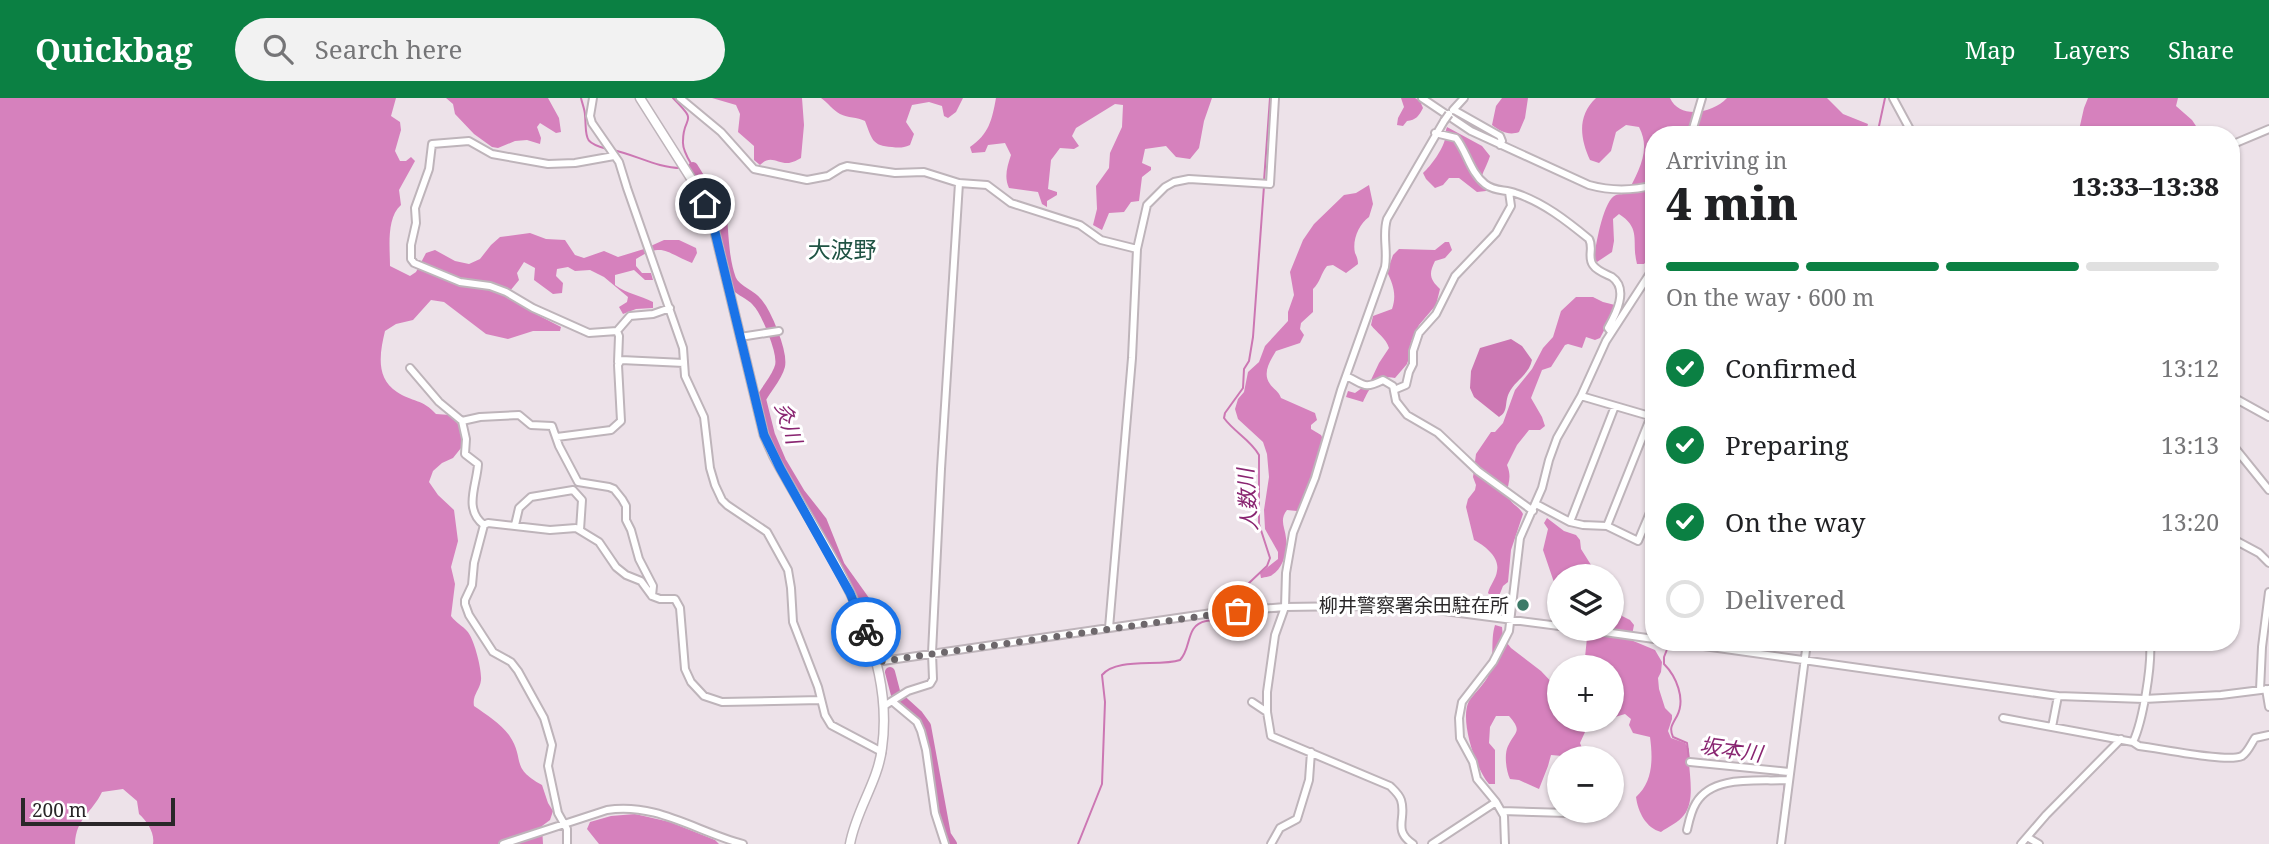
<!DOCTYPE html>
<meta charset="utf-8">
<style>
body{margin:0;font-family:"Noto Serif","Noto Sans JP",serif;background:#f2f2f2;color:#202124;height:100vh;display:flex;flex-direction:column;font-size:26px;white-space:nowrap}
*{box-sizing:border-box;margin:0}
p{font-size:23px;color:#757577}
.icon{flex:none;width:38px;height:38px;fill:none;stroke:currentColor;stroke-width:2;stroke-linecap:round;stroke-linejoin:round}
.map{position:relative;flex:1;overflow:hidden}
.side{position:absolute;left:1645px;top:28px;width:595px;height:525px;display:flex;flex-direction:column;background:#fff;border-radius:28px;box-shadow:0 2px 5px #0004}
.side>*{flex:none}
.controls{position:absolute;left:1547px;top:466px;display:grid;gap:14px}
.controls a{display:grid;place-items:center;width:77px;height:77px;border-radius:50%;background:#fff;box-shadow:0 2px 5px #0004;font-size:35px}
.scale{position:absolute;left:21px;bottom:18px;width:154px;box-sizing:border-box;padding-left:7px;border:4px solid #2a2729;border-top:0;font-size:19px;line-height:24px;white-space:nowrap;color:#2a2729;-webkit-text-stroke:5px #fff;paint-order:stroke}
.pin{position:absolute;display:grid;place-items:center;width:60px;height:60px;color:#fff;margin:-30px;border:4px solid #fff;border-radius:50%;box-shadow:0 2px 7px #0007}
.courier{position:absolute;display:grid;place-items:center;width:70px;height:70px;margin:-35px;border:5px solid #1a73e8;border-radius:50%;background:#fff;color:#222;box-shadow:0 2px 9px #0007}
.headline em{font-style:normal;font-weight:800}
.headline div{display:flex;flex-direction:column-reverse}
.headline{display:flex;align-items:center;justify-content:space-between;height:119px;padding:0 21px}
h1{font-size:46px;font-weight:800;line-height:52px}
.bar{display:grid;grid-template-columns:repeat(4,1fr);gap:10px 7px;align-content:center;height:84px;padding:0 21px}
.bar i{height:9px;border-radius:5px;background:#e0e0e0}
.bar .on{background:#0b8043}
.bar p{grid-column:span 4}
ol{padding:0 21px;list-style:none}
li{display:flex;align-items:center;gap:21px;height:77px}
li p{margin-inline-start:auto}
li .icon{padding:7px;border-radius:50%;background:#0b8043;color:#fff;stroke-width:4}
li:last-child{color:#757577}
li i{width:38px;height:38px;border:4px solid #e0e0e0;border-radius:50%}
header{display:flex;align-items:center;gap:42px;box-sizing:border-box;height:98px;padding:0 35px;background:#0b8043;color:#fff}
header strong{font-size:33px}
nav{display:flex;gap:38px;margin-inline-start:auto;font-size:24px}
.search{width:490px;height:63px;background:#f2f2f2;display:flex;align-items:center;gap:18px;box-sizing:border-box;padding:0 24px;border-radius:38px;color:#757577;font-size:26px}
.map>svg:first-child{display:block}
</style>
<header>
<strong>Quickbag</strong>
<div class="search"><svg class="icon" aria-label="search" viewBox="0 0 24 24"><circle cx="10" cy="10" r="6"/><path d="M15 15l6 6"/></svg>Search here</div>
<nav><a>Map</a><a>Layers</a><a>Share</a></nav>
</header>
<div class="map">
<svg width="2269" height="746" viewBox="0 0 2269 746">
<rect width="100%" height="100%" fill="#ede2e9"/>
<path fill="#d681bd" d="M0,0H396L391,18L400,24L401,32L395,53L400,63H406L411,59L415,63L399,92L401,107C386,120 390,150 390,168L410,178L416,174L426,155L435,152L455,163L469,166L480,161L491,147L500,139L530,135L546,141L565,142L575,157L584,160L604,153L618,159L644,151L664,142H679L696,150L697,155L692,165C665,154 663,144 636,161V168L642,175H651L653,182H645L634,172L615,177V187C627,196 640,197 653,204V210L636,211L623,216L619,209L627,204L628,199L604,179L590,172L575,173L568,169L557,171L556,178L563,185L562,195L553,196L534,182L535,170L524,164L517,175L519,182L510,193V199L530,213L561,229L560,233H533L508,241L486,236L444,204L431,202L413,222L396,226L385,233C380,254 375,280 397,294C412,304 423,301 436,316L450,317L459,327L465,345L453,360L442,365L433,373L429,384L438,397L454,412L458,443L451,469L455,486L451,518C456,525 463,528 467,533C474,540 482,572 481,582C480,592 472,597 474,608C487,617 500,625 509,637C526,662 509,669 542,687L548,705L553,713L550,722L542,728L543,746H153C155,735 147,723 139,716L137,703L123,691L102,694C92,715 76,720 75,746H0Z
M446,0H548L559,20L561,34L556,35L540,25L537,29L541,40L540,46L527,42L515,43L498,50L492,49L474,36L455,16L453,6Z
M712,0H802L804,27L801,60C797,62 794,64 789,65C777,66 771,56 760,67L754,62V48L738,34L740,16L736,7Z
M821,0H963L956,14L948,20L944,18L942,8L929,4L912,7L906,24L914,36L910,47C903,50 899,50 892,49C872,48 872,41 865,23C857,19 848,20 840,16C834,13 827,4 821,0Z
M996,0H1212L1204,23L1199,50L1190,61L1176,59L1166,48L1145,51L1142,65L1151,69V72L1142,79L1139,103L1131,104L1124,114L1109,115L1102,132L1093,127L1097,111L1096,88L1109,70L1110,55L1122,29L1123,7L1115,6L1076,30L1072,38L1079,48L1074,51L1060,50L1051,62L1048,91L1057,94V97L1047,103V109L1042,106L1038,94L1009,90C1004,79 1007,69 1011,57L1005,45L988,47L985,54L972,55L970,49C989,36 992,22 996,0Z
M1401,0H1415L1420,3L1423,10C1419,18 1416,22 1407,23L1403,28L1397,27L1398,20L1404,9Z
M1502,0H1528L1525,20L1519,34C1509,38 1500,33 1492,27L1496,8Z
M1596,0H1670C1680,22 1713,15 1727,0H1827L1843,16L1868,26L1865,37H1654V155L1644,166H1637C1631,143 1642,131 1619,116L1613,121L1614,143L1612,154L1597,164L1594,160C1596,147 1603,102 1616,97C1617,96 1625,96 1627,96C1637,75 1652,53 1639,29L1626,27L1616,34L1611,53L1599,65L1590,62C1580,40 1577,18 1596,0Z
M2088,0H2178L2176,8L2192,22L2202,37H2083L2079,32L2084,10Z
M1447,29L1482,48L1490,58C1487,68 1482,74 1481,83L1487,90L1486,93L1477,94L1459,80H1449L1443,87L1435,90L1426,81L1423,75C1431,68 1443,51 1445,41C1446,37 1445,33 1447,29Z
M1369,87L1373,106L1369,119C1359,126 1352,142 1355,155C1357,159 1358,162 1358,166L1346,175L1333,167L1327,168C1321,175 1320,185 1313,191V214L1301,225L1300,231L1304,237L1300,245L1276,253C1270,263 1262,275 1270,286C1274,292 1278,292 1281,300L1315,315L1317,322L1311,327V331L1321,337L1324,343L1313,381L1297,413L1287,412C1279,422 1285,429 1286,440C1288,452 1283,471 1272,477C1272,478 1261,480 1261,480L1260,475L1278,461V454L1265,431L1264,412L1269,379L1267,356L1263,344L1238,321L1235,311L1238,301L1244,294L1248,274L1259,264L1265,248L1288,223V214L1294,197L1290,174L1303,142L1314,126L1344,97L1356,95Z
M1445,144H1449L1452,152L1445,160L1435,163C1429,175 1429,181 1440,191L1436,207L1419,227L1411,244L1410,257L1407,266L1395,280C1377,276 1370,289 1363,304L1346,299L1348,293L1355,295L1370,284L1379,265L1389,250C1386,240 1377,235 1371,227L1373,218L1392,211C1397,197 1393,186 1387,174L1393,157L1399,151L1435,152Z
M1576,199H1593L1603,204L1615,207V212L1600,240L1595,242L1586,239L1582,250L1568,246L1565,247L1551,269L1542,272L1531,300L1542,319L1545,328L1540,332H1529L1517,347L1507,367C1513,382 1506,386 1508,397C1509,405 1519,408 1523,416L1511,452L1508,484L1503,488L1499,498L1492,499L1488,495C1490,487 1496,481 1497,473C1500,459 1485,448 1474,442L1466,409L1468,401L1475,392L1476,387L1473,379L1476,356L1491,334H1495L1503,325L1515,292L1532,271L1543,250L1553,239L1561,213Z
M1547,420L1564,433L1576,437L1580,442L1581,451L1598,478H1559V499L1543,452L1548,431L1544,425Z
M1612,494L1622,518L1630,522L1634,527L1631,542L1655,552L1662,564L1661,574L1658,580L1659,591L1665,610L1672,617V621L1668,633L1671,640L1685,645L1689,651C1687,671 1697,700 1684,717C1679,724 1668,729 1661,734C1646,730 1638,714 1636,699C1653,684 1653,661 1650,639L1633,635L1629,627L1631,621L1625,616L1612,620V569H1584L1588,530H1612Z
M1495,527L1502,529L1503,540L1511,550L1541,573L1559,592V621H1608L1585,634L1580,645L1586,660L1551,657L1548,668L1539,691L1519,682L1510,681C1506,673 1504,656 1508,648C1515,633 1523,634 1509,618H1496L1490,629L1489,645L1495,652V686H1489C1476,671 1459,622 1469,603C1475,594 1485,586 1489,576C1495,564 1490,542 1495,527Z
M635,716L670,724L715,742L719,746H599L587,731L590,724L611,718Z"/>
<path fill="#cc77b3" d="M1511,241L1522,248L1532,262C1529,277 1515,282 1509,295C1504,305 1509,313 1499,319L1474,299L1470,290L1471,273L1480,250Z"/>
<g fill="none" stroke-linecap="round" stroke-linejoin="round">
<path stroke="#cc77b3" stroke-width="2" d="M581,0C582,5 585,12 585,17C587,40 582,44 607,51
M673,0C700,27 683,16 683,43C682,52 689,62 693,69L687,70
M1874,37L1879,28L1885,0
M613,52C636,57 658,70 681,70
M1264,83L1270,0
M1238,509L1249,485L1267,468L1270,460L1259,426V357C1251,342 1234,334 1224,320L1225,315L1243,290L1244,271L1249,263L1253,239L1264,88
M1670,544L1664,559V566C1676,578 1686,601 1677,618C1672,627 1669,630 1673,639L1687,645L1689,661
M1779,741L1785,684
M1078,746L1102,686L1105,604L1102,577C1117,559 1159,569 1180,562C1192,550 1185,527 1206,523C1213,521 1221,523 1228,523L1234,517"/>
<path stroke="#cc77b3" stroke-width="10" d="M693,69L701,82L720,100C724,126 722,156 731,181C735,192 749,195 756,203C766,213 783,254 780,268C777,280 766,291 761,301L770,337L781,363L800,395L822,423L840,468L870,510L871,527L885,554
M890,574L896,597L918,617L926,628L946,737L952,746"/>
<g stroke="#beb4ba" stroke-width="10">
<path id="minor" d="M593,0L590,18L592,25L619,64L627,90L683,250L685,278L704,319L710,370L715,387L722,402L727,407L767,434L788,472L791,490L793,524L818,589L825,617L831,627L882,654
M680,0L721,34L754,71L807,82L828,78L841,70L847,68L895,75L924,74L959,85L987,87L1011,105L1080,127L1101,142L1137,151
M1422,0L1471,33L1589,87C1611,93 1632,93 1654,87
M1893,0L1913,37
M1453,12L1464,0
M1454,12L1500,38L1502,43L1500,47
M1435,35L1456,40C1467,54 1470,74 1485,86C1495,94 1505,91 1515,95C1543,104 1567,123 1589,141C1594,150 1587,159 1593,167C1597,173 1606,176 1612,179C1629,191 1616,216 1608,230L1611,234
M1691,37L1702,0
M2231,47L2269,31
M614,58L575,65L548,66L492,56L469,43L432,46L429,71L415,110L416,125L411,147V161L414,165L460,184L490,188L506,194L533,210L589,235L617,233L630,218L653,216L670,210
M617,233L619,238L618,264
M740,239L779,233
M410,270L439,304L462,323L466,341L465,356L478,366C477,387 463,411 484,427
M1346,278C1364,286 1363,292 1383,282L1393,288L1396,303L1407,317L1438,335L1478,373L1533,413
M1394,292L1406,287L1409,274L1413,266V253L1419,235L1436,216L1455,178L1496,135L1511,108L1509,94
M1581,298L1653,319
M2231,298L2269,319
M462,323L480,319L519,317L531,327L552,328L559,348L578,384L609,389L614,391L622,401L626,408V422L631,432L639,461L653,488L652,498
M557,339L611,332L621,323L618,267L621,262L684,265
M2231,345L2269,392
M1536,406L1570,424L1583,427L1607,428L1638,443L1654,405
M1570,424L1615,308
M515,427L519,410L531,399L573,392L582,402L580,432
M1607,428L1651,318
M2231,440L2259,455L2269,465
M1109,530L1132,260L1137,151L1147,107L1165,89L1174,84L1189,81L1270,86L1275,0
M1576,530L1654,541
M1675,544L2058,598L2144,601L2221,597L2269,591
M876,564L1212,515L1285,509L1355,508L1429,511L1559,528
M2266,591L2269,609
M2260,592L2262,549L2269,494
M893,604L917,624L921,633L926,652L935,715L945,746
M1252,604L1267,614
M884,608L908,593L930,586L933,581L932,555L941,371L959,85
M2003,620L2133,644C2143,623 2152,567 2150,544
M2052,629L2058,598
M2133,644L2139,648C2159,650 2227,665 2242,658C2248,654 2251,646 2255,640L2269,637
M1690,664L1789,674
M1502,713L1567,715L1574,712
M1687,732C1689,723 1691,713 1696,705C1713,676 1759,684 1788,682
M2027,739L2039,746
M503,746L607,712C656,704 697,734 743,746
M567,746V731L558,715L548,668L552,647L544,620L518,573L511,564L493,554L469,517L465,506V502L472,487L474,465L484,427L488,425L550,432L576,430L599,444L616,469L626,477L641,483L652,498L660,501H675L680,510L685,571L691,584L704,598L722,604L821,602
M1271,746L1280,730L1297,721L1309,682L1311,654
M1413,746C1392,732 1407,720 1401,702C1399,696 1394,692 1390,688L1271,638L1267,614V594L1275,537L1285,509L1286,475L1293,435L1315,380L1341,292L1385,169C1388,152 1382,137 1387,121L1444,23
M1432,746L1496,704
M1505,746L1504,718L1496,704L1477,681L1473,664L1460,640L1459,620L1462,604L1493,564L1509,533L1520,440L1542,390L1549,362L1557,340L1581,298L1606,243L1654,169
M1781,746L1807,544
M2021,746L2046,717L2121,641"/>
</g>
<g stroke="#beb4ba" stroke-width="11">
<path id="major" d="M640,0L699,93L714,130L764,337L774,359C822,448 897,543 882,650C878,684 856,712 850,746"/>
</g>
<use href="#minor" stroke="#fff" stroke-width="6"/>
<use href="#major" stroke="#fff" stroke-width="8"/>
<g stroke="#beb4ba" stroke-width="10" stroke-linecap="butt">
<path id="minor-bridge" d="M1444,23L1449,16"/>
</g>
<use href="#minor-bridge" stroke="#fff" stroke-width="6"/>
</g>
<g fill="none" stroke-linecap="round" stroke-linejoin="round">
<path stroke="#6e686c" stroke-width="7" stroke-dasharray="0 12.6" d="M866,534L876,564L1238,513"/>
<path stroke="#1a73e8" stroke-width="9" d="M705,106L714,130L764,337L780,370L850,495L866,534"/>
</g>
<circle fill="#3c7a67" stroke="#fff" stroke-width="2.5" cx="1523" cy="507" r="7"/>
<g text-anchor="middle" dominant-baseline="central" stroke-width="6" stroke-linejoin="round" paint-order="stroke">
<g font-size="19" fill="#2a2729" stroke="#fff" text-anchor="end">
<text x="1509" y="507">柳井警察署余田駐在所</text>
</g>
<g font-size="21" font-style="italic" fill="#892571" stroke="#fff">
<text transform="translate(789 325) rotate(72)">灸川</text>
<text transform="translate(1247 402) rotate(-94)">人数川</text>
<text transform="translate(1731 651) rotate(8)">坂本川</text>
</g>
<g font-size="23" fill="#205344" stroke="#fff">
<text x="842" y="151">大波野</text>
</g>
</g>
</svg>
<div class="controls">
<a><svg class="icon" aria-label="layers" viewBox="0 0 24 24"><path d="M12 4l9 5-9 5-9-5zM3 14l9 5 9-5"/></svg></a>
<a>+</a>
<a>−</a>
</div>
<div class="scale">200 m</div>
<div class="pin" style="left:1238px;top:513px;background:#ea580c"><svg class="icon" aria-label="bag" viewBox="0 0 24 24"><path d="M5 8h14l-1 12H6zM9 8a3 3 0 0 1 6 0"/></svg></div>
<div class="pin" style="left:705px;top:106px;background:#1f2937"><svg class="icon" aria-label="home" viewBox="0 0 24 24"><path d="M3 11l9-7 9 7M6 9v11h12V9"/></svg></div>
<div class="courier" style="left:866px;top:534px"><svg class="icon" aria-label="bike" viewBox="0 0 24 24"><circle cx="6" cy="16" r="4"/><circle cx="18" cy="16" r="4"/><path d="M6 16l4-8h5l3 8M10 8l3 8H6M13 5h3"/></svg></div>
<section class="side">
<div class="headline"><div><h1>4 min</h1><p>Arriving in</p></div><em>13:33–13:38</em></div>
<div class="bar"><i class="on"></i><i class="on"></i><i class="on"></i><i></i><p>On the way · 600 m</p></div>
<ol>
<li><svg class="icon" aria-label="check" viewBox="0 0 24 24"><path d="M5 12l5 5 9-10"/></svg>Confirmed<p>13:12</p></li>
<li><svg class="icon" aria-label="check" viewBox="0 0 24 24"><path d="M5 12l5 5 9-10"/></svg>Preparing<p>13:13</p></li>
<li><svg class="icon" aria-label="check" viewBox="0 0 24 24"><path d="M5 12l5 5 9-10"/></svg>On the way<p>13:20</p></li>
<li><i></i>Delivered</li>
</ol>
</section>
</div>
